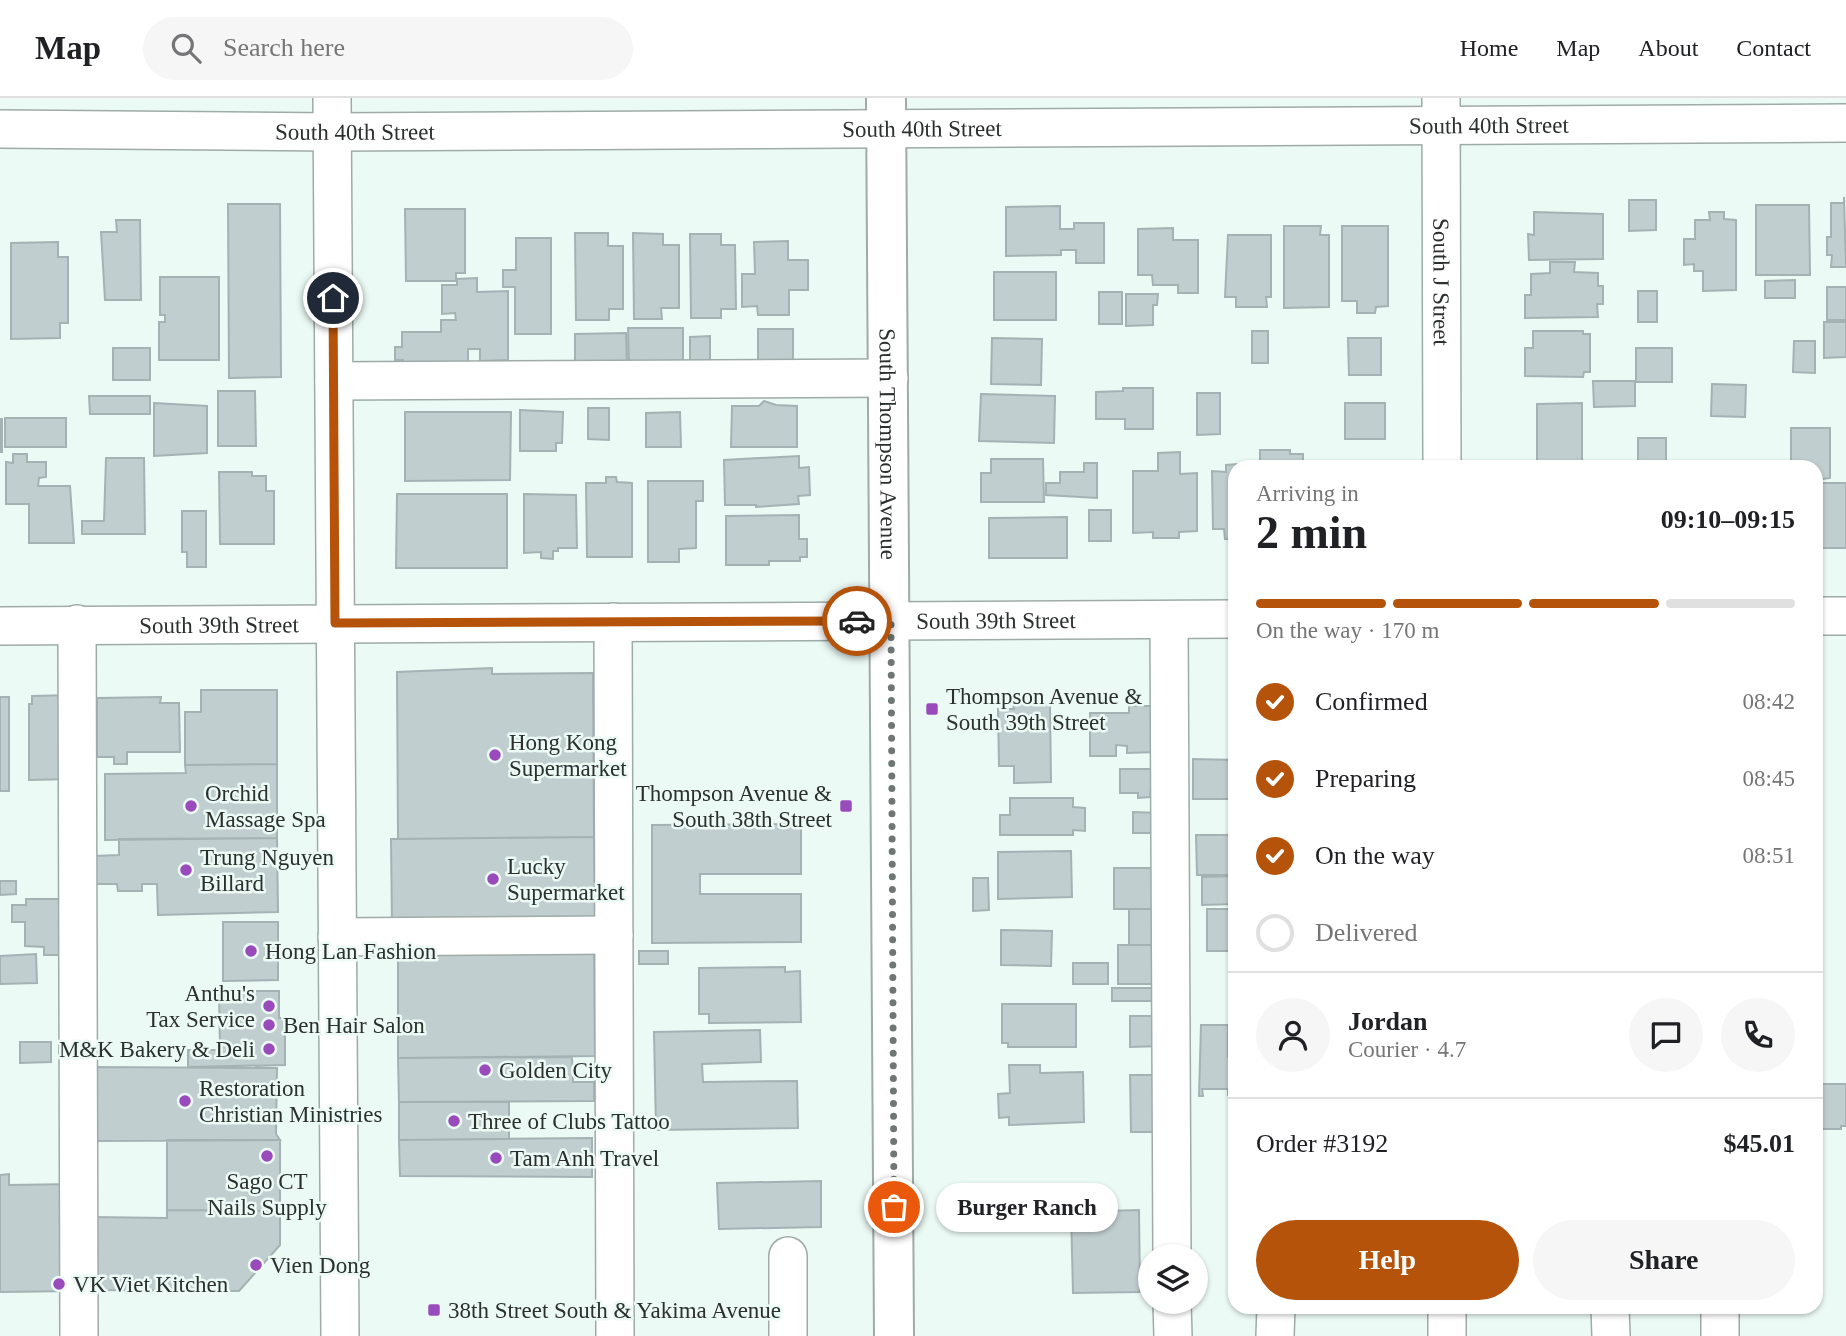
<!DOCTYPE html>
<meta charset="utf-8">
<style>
body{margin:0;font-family:Georgia,serif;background:#f6f6f6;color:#202124;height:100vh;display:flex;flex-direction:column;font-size:26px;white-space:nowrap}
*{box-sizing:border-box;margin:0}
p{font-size:23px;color:#757577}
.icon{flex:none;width:38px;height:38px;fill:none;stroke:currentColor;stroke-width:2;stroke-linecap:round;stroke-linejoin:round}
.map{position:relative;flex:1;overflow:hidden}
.panel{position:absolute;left:1228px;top:362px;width:595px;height:854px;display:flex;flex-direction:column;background:#fff;border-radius:21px;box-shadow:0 2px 5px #0004}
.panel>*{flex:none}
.fabs{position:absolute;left:1138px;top:1146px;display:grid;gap:14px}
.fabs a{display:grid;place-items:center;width:70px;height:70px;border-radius:50%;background:#fff;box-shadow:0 2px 5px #0004;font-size:35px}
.pin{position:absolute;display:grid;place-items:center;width:60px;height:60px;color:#fff;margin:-30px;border:4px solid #fff;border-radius:50%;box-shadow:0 2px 7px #0007}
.courier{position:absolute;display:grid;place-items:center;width:70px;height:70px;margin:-35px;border:5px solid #b45309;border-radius:50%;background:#fff;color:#222;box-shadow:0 2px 9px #0007}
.bubble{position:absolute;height:49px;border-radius:24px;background:#fff;box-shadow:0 2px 5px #0004;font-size:23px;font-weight:700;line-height:49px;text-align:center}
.headline em{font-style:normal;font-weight:700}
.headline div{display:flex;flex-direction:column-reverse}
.headline{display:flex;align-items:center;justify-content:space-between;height:119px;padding:0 28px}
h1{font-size:46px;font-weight:700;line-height:52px}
.bar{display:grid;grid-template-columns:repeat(4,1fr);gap:10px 7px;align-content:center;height:84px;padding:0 28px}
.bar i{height:9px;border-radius:5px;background:#e0e0e0}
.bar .selected{background:#b45309}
.bar p{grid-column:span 4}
.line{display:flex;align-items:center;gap:18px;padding:0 28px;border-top:2px solid #e0e0e0}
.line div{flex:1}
.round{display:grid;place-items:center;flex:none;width:74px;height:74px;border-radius:37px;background:#f6f6f6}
ol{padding:0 28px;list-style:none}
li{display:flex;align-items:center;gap:21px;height:77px}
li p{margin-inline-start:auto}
li .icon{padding:7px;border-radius:50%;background:#b45309;color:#fff;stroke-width:4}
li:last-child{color:#757577}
li i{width:38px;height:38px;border:4px solid #e0e0e0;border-radius:50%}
.cta{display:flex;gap:14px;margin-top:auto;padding:14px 28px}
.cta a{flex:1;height:80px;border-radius:42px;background:#b45309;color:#fff;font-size:28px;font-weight:700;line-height:80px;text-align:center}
.cta a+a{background:#f6f6f6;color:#202124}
header{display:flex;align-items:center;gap:42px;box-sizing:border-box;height:98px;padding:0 35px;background:#fff;border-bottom:2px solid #e0e0e0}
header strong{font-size:33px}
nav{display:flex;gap:38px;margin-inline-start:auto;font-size:24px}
.search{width:490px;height:63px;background:#f6f6f6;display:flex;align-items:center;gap:18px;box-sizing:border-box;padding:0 24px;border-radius:38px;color:#757577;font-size:26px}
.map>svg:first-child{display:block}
</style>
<header>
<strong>Map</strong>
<div class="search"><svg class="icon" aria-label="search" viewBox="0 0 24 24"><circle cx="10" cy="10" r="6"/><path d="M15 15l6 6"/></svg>Search here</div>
<nav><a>Home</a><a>Map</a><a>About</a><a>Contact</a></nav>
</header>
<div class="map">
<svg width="1846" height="1238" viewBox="0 0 1846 1238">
<rect width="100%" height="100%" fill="#ecfaf6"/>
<path fill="#c1ced0" stroke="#a5b2b4" stroke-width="2" d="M1844,99L1846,169H1831L1832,157H1827V139H1831V105H1844Z
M1629,102H1656V132L1629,133Z
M228,106H280L281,279L229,280Z
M1756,107H1809L1810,177H1756Z
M1060,108V131H1074V125H1104V165H1076V152H1061V157L1006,158V109Z
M405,111H465V175H456V183H406Z
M1534,114L1603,116V161L1529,162L1528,136L1534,137Z
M1709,114H1724V121L1736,122V192L1703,193V173H1694V166L1684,167V141H1695V122H1710Z
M116,122H140L141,202H105L101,134H117Z
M1284,128H1321L1320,137H1329V209L1284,210Z
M1342,128H1388V208L1376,209L1375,215H1357V203H1342Z
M1173,130V142H1198V195H1178V187H1153L1152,177H1138V131Z
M575,135H608V148H623V211H609V222H576Z
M633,135L663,136V147H679V210H661L662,221H634Z
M690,136H721V147H735L736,211H721V220H691Z
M1228,137H1271V199H1266L1267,209H1236V199H1225Z
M516,140H551V236H515V189H503V172H516Z
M788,143V162H808V192H789V217H758L757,208L742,209V176H755L754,144Z
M58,144V159H68V225H60V240L11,241V145Z
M1550,164H1575L1574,174L1598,175V188H1603V206H1597L1598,219L1525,220V197H1531V176L1550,175Z
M994,174H1056V222H994Z
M160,179H219V262H159V224H165V217H160Z
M477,180V194L508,193V262L480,263V251H468V265L403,276V262H395V249H402V234H441V222H456L455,215L442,216V187H457V181Z
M1795,182V200H1765V183Z
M1827,189H1846V222H1827Z
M1638,193H1657V224H1638Z
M1099,194H1122V226H1099Z
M1126,196H1158L1157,207H1153V227L1126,228Z
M1824,224H1846V259L1824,260Z
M628,230H683V270H629Z
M758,231H793V268L758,267Z
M1252,233H1268V265H1252Z
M1533,233H1583V236H1590V274H1584L1583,279L1525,278V250H1533Z
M626,235L627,271H575V236Z
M710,238V268H690V239Z
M992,240L1042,241L1041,287L991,286Z
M1348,240H1381V277H1349Z
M1794,243H1815V275L1793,274Z
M113,250H150V282H113Z
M1636,250H1672V284H1636Z
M1593,283H1635V308L1594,309Z
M1712,286L1746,287L1745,319L1711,318Z
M1123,290H1153V331H1125V321H1096V294L1123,293Z
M218,293H255L256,348H218Z
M1197,295H1220V336L1197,337Z
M981,296L1055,298L1054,345L979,343Z
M89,298H150V316H90Z
M764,303L776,307L797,308V349H731L732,308H759Z
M154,305L207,308V355L154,358Z
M1345,305H1385V341H1345Z
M1582,305V364H1537V306Z
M588,310H609V342L588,341Z
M520,312L563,314L562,345H556V353H520Z
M405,314H511L510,382L405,383Z
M680,314L681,349H646V315Z
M5,320H66V349H5Z
M0,321H2V354H0Z
M1791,330H1830V380L1816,382V369H1791Z
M1638,340H1666V369H1638Z
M1260,352H1290V356H1303V369H1260Z
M1180,354V376L1197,375V433L1179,434V440H1153V434L1133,435V373H1158V355Z
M13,356H27V364H46V379L39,380L38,388H70L74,445H29V406H6V364L13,365Z
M799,358V370L809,369L810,397L798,398L799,406L756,409V407H725L724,362Z
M106,360H144L145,436H82V423H104Z
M991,361H1043L1044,404H981V375H991Z
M1084,365H1097V400L1046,397V385H1060V374H1084Z
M1737,365H1782V369H1737Z
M1239,366L1236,369V441H1225L1224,431H1213L1212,373L1226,374V367Z
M1607,367H1633V369H1607Z
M219,374H252V378H266V393H274V446H220Z
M606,379H616L617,384L632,385V459H587L586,385H606Z
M648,383H703V403H696V450L679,451V464H648Z
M1816,385H1846V450H1816Z
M397,396H507V470H396Z
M524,396L576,397L577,450H558V453H553V461L541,460V454L524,455Z
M1089,412H1111V443H1089Z
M182,413H206V469H187V454H182Z
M799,417V441H807V459H800V463H769V467H726V418Z
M1067,419V460H989V420Z
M492,570V576L593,575L594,739L398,741L397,574Z
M201,592H277V666L185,667V614H201Z
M72,597L74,681L29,682V606H32V598Z
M0,599H9V693H0Z
M161,599L160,605H179L180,654H127V666H114V659H97V600Z
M1013,606H1050L1051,684L1014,685V668H999L998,611H1014Z
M1129,608H1155V654L1127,655V648L1116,647V658H1090V615H1129Z
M1193,661L1236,662V701H1193Z
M277,666V740L105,742V676L186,675L185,667Z
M1120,671H1153L1150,699L1138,700V695H1120Z
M1010,700H1073V709L1085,710V733L1073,732V737H1000V717H1010Z
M1133,714L1160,715V735H1133Z
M801,726V776H700V796H801V844L652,845V727Z
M1196,737H1236V777H1197Z
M594,739L595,820L392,828L391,741Z
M277,740L278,814L158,817L157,786H142V793H118L117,786H94V758L119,757V741Z
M1071,753L1072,799L998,801V754Z
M1114,770H1161L1160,811H1114Z
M1236,778V806L1202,807V779Z
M973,780H988L989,812L973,813Z
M0,783H16V796L0,797Z
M26,801H62V849H59V857H44V849L25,848V824H12V807H26Z
M1129,811H1160L1161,847H1129Z
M1207,811H1236V853H1207Z
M223,824H278V882L223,883Z
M1001,832L1052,833L1051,868L1001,867Z
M1118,847H1164V886H1118Z
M594,851L595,958L398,960V853Z
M639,853H668V866H639Z
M36,856L37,885L0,886V858Z
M1073,865H1108V886H1073Z
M785,869V874L800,873L801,924L709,925V916H699V870Z
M1112,890H1154V903H1112Z
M219,893H279V920H285V967L188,969V952H220Z
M1002,906H1076V949H1008V945H1002Z
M1130,918H1164V948L1130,949Z
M1201,927H1228V959H1236L1235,997H1228V991H1202L1203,998H1199Z
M760,932L761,964L702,966L703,984L797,983L798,1030L656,1032L654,934Z
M20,944H51V964L20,965Z
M572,959L573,984H594V1003L399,1004L398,960Z
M1009,967H1040V975L1083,974L1084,1024L1009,1027V1019L999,1020L998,996L1010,995Z
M93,969L277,970L276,1036L280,1042L93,1043Z
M1130,977H1166L1167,1034H1131Z
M1816,986H1846V1028H1841V1031H1816Z
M399,1004H509V1041L399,1042Z
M592,1040V1079L400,1078L399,1042Z
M167,1042H280V1113L167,1112Z
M9,1076V1087L75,1086L76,1193L0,1194V1077Z
M821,1083V1129L719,1131L717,1085Z
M167,1112L280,1113V1147L239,1193L92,1192L93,1119L167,1120Z
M1139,1112L1140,1194L1073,1195L1071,1114Z"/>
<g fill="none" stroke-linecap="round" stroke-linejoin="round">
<g stroke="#9eaba8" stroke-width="40">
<g id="minor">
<path d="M332,0L340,1238"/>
<path id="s1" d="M1441,0L1442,369"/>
<path id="s2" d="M0,31L332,34L1846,25"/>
<path d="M334,283L889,280"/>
<path d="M1816,518H1846"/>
<path d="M1169,522L1172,1158"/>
<path d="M613,524L615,1238"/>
<path d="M77,526L79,1238"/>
<path id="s3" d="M0,528L1236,521"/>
<path d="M337,839L614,837"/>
<path d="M788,1158V1238"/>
<path d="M1172,1204L1173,1238"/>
<path d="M1447,1209V1238"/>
<path d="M1610,1209L1611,1238"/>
<path d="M1720,1209V1238"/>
<path d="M1275,1238L1276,1209"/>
</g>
</g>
<g stroke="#9eaba8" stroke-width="42">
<g id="major">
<path id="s4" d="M886,0L894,1238"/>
</g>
</g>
<use href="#minor" stroke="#fff" stroke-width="37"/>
<use href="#major" stroke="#fff" stroke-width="38"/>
</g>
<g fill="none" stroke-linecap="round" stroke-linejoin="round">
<path stroke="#6f7775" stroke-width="7" stroke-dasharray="0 12.6" d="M857,523H891L894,1109"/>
<path stroke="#b45309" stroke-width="9" d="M333,200L335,525L857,523"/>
</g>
<g fill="#994bbc" stroke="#ecfaf6" stroke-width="2.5">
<rect x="925" y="604" width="14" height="14" rx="3.5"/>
<circle cx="495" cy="657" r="7"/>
<circle cx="191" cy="708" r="7"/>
<rect x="839" y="701" width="14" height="14" rx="3.5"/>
<circle cx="186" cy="772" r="7"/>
<circle cx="493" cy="781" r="7"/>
<circle cx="251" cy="853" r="7"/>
<circle cx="269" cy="908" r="7"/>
<circle cx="269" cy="927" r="7"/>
<circle cx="269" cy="951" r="7"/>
<circle cx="485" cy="972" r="7"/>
<circle cx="185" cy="1003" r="7"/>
<circle cx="454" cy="1023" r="7"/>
<circle cx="267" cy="1058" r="7"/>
<circle cx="496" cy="1060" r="7"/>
<circle cx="256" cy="1167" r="7"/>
<circle cx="59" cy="1186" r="7"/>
<rect x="427" y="1205" width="14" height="14" rx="3.5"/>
</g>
<g text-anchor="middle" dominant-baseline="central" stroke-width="5" stroke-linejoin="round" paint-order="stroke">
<g font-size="23" fill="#2b302f" stroke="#ecfaf6">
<text stroke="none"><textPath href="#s2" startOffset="1489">South 40th Street</textPath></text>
<text stroke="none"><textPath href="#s2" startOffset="922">South 40th Street</textPath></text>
<text stroke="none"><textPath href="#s2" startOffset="355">South 40th Street</textPath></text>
<text stroke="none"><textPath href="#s1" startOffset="184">South J Street</textPath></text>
<text stroke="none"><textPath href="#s4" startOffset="346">South Thompson Avenue</textPath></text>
<text stroke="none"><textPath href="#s3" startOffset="996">South 39th Street</textPath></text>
<text stroke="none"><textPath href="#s3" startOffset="219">South 39th Street</textPath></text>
</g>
<g font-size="23" fill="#2b302f" stroke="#ecfaf6" text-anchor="start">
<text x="946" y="598">Thompson Avenue &amp;<tspan x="946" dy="26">South 39th Street</tspan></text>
<text x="509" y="644">Hong Kong<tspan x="509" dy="26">Supermarket</tspan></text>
<text x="205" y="695">Orchid<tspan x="205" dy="26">Massage Spa</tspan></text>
<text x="832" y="695" text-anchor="end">Thompson Avenue &amp;<tspan x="832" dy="26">South 38th Street</tspan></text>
<text x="200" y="759">Trung Nguyen<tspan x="200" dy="26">Billard</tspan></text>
<text x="507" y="768">Lucky<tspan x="507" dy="26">Supermarket</tspan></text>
<text x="265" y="853">Hong Lan Fashion</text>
<text x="255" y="895" text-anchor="end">Anthu's<tspan x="255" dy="26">Tax Service</tspan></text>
<text x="283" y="927">Ben Hair Salon</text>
<text x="255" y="951" text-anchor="end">M&amp;K Bakery &amp; Deli</text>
<text x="499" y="972">Golden City</text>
<text x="199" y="990">Restoration<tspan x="199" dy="26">Christian Ministries</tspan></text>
<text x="468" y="1023">Three of Clubs Tattoo</text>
<text x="510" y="1060">Tam Anh Travel</text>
<text x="267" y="1083" text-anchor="middle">Sago CT<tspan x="267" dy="26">Nails Supply</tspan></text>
<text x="270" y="1167">Vien Dong</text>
<text x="73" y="1186">VK Viet Kitchen</text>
<text x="448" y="1212">38th Street South &amp; Yakima Avenue</text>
</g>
</g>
</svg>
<div class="fabs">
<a><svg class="icon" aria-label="layers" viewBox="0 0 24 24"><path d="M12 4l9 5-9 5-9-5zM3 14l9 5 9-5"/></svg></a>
</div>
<div class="pin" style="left:894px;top:1109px;background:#ea580c"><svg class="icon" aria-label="bag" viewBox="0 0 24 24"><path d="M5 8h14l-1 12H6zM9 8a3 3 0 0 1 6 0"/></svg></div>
<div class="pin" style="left:333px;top:200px;background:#1f2937"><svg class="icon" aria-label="home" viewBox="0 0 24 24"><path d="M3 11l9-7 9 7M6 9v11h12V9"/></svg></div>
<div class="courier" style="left:857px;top:523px"><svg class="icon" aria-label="car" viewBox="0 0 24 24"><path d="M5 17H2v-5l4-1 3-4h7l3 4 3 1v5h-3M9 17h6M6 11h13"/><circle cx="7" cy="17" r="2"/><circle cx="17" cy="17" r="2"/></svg></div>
<div class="bubble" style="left:936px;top:1085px;width:182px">Burger Ranch</div>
<section class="panel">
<div class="headline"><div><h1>2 min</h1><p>Arriving in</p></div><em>09:10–09:15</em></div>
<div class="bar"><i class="selected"></i><i class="selected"></i><i class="selected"></i><i></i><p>On the way · 170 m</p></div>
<ol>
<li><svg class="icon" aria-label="check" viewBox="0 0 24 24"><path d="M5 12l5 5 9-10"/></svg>Confirmed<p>08:42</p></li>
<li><svg class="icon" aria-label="check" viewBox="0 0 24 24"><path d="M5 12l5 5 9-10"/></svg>Preparing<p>08:45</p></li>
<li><svg class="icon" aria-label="check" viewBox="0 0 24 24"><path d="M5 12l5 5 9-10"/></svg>On the way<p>08:51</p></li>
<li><i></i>Delivered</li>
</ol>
<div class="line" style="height:126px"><a class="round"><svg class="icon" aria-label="person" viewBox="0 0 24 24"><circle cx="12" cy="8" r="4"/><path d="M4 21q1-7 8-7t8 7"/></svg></a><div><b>Jordan</b><p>Courier · 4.7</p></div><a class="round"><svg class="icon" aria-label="chat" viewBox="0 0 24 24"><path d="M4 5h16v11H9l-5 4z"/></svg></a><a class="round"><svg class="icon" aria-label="phone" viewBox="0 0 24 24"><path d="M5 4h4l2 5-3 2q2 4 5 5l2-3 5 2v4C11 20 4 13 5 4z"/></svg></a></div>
<div class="line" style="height:91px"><div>Order #3192</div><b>$45.01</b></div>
<div class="cta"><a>Help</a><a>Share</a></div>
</section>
</div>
